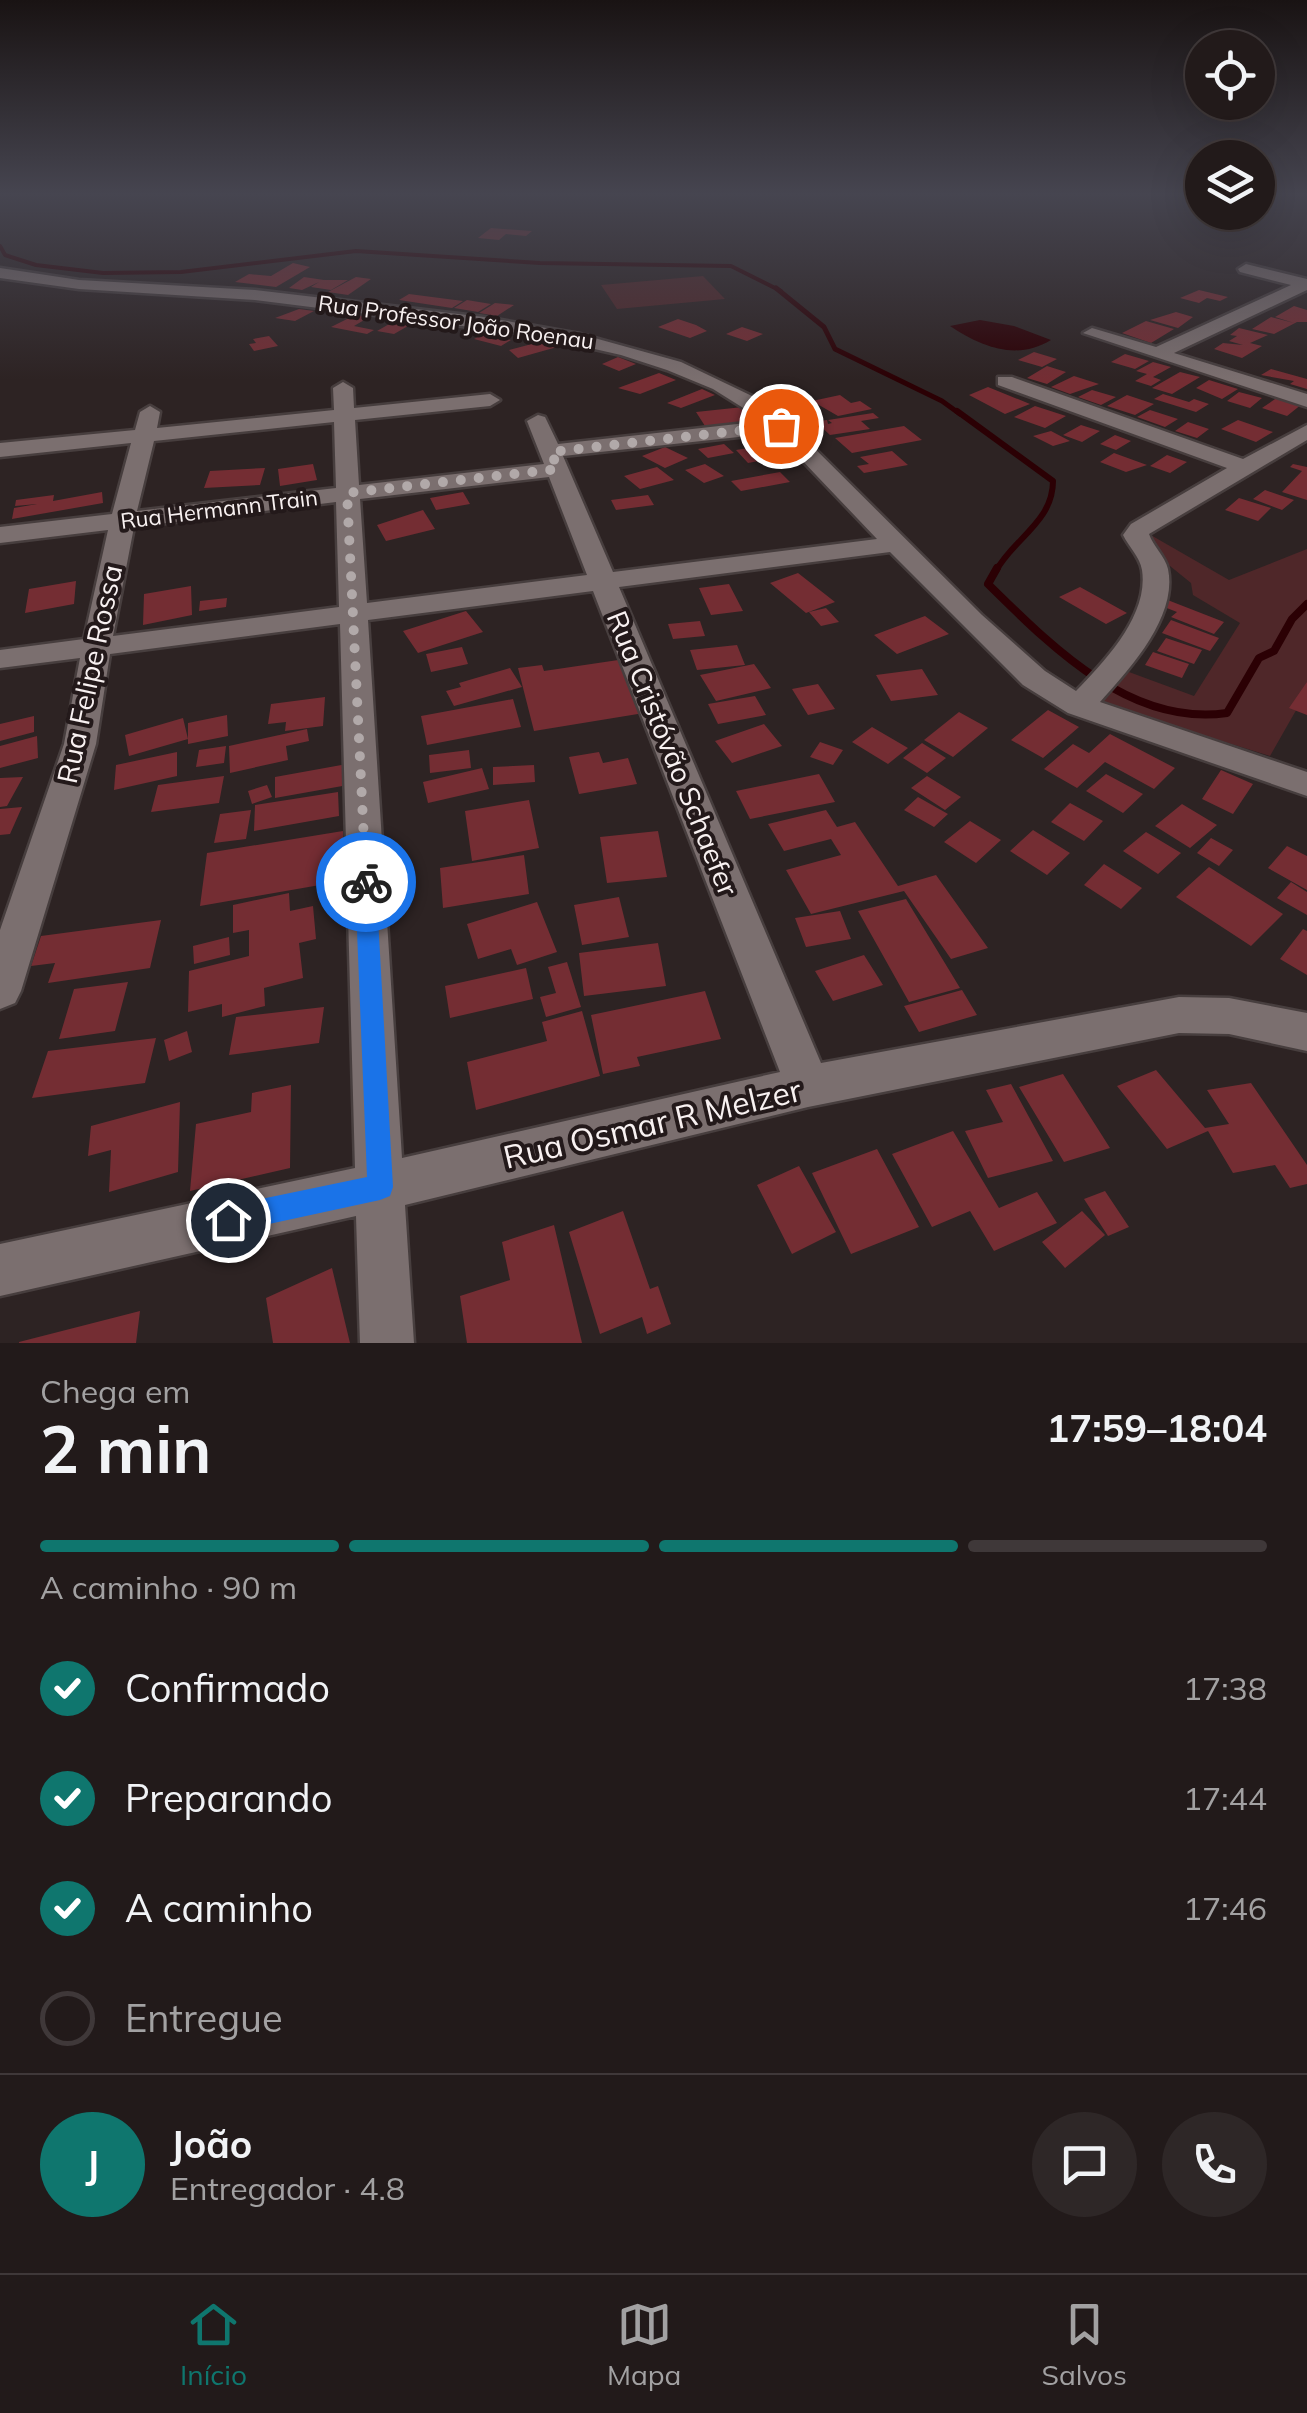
<!DOCTYPE html>
<html lang="pt">
<meta charset="utf-8">
<style>
body{margin:0;font-family:Mulish,sans-serif;background:#2e2727;color:#f1f3f6;height:100vh;display:flex;flex-direction:column;font-size:38px;white-space:nowrap}
*{box-sizing:border-box;margin:0}
p{font-size:32px;color:#a2a1a2}
.icon{flex:none;width:55px;height:55px;fill:none;stroke:currentColor;stroke-width:2;stroke-linecap:round;stroke-linejoin:round}
.map{position:relative;height:1343px;overflow:hidden}
.panel{display:flex;flex-direction:column;background:#221a1a;flex:1}
.panel>*{flex:none}
.buttons{position:absolute;left:1185px;top:30px;display:grid;gap:20px}
.buttons a{display:grid;place-items:center;width:90px;height:90px;border-radius:50%;background:#221a1a;box-shadow:0 10px 40px #0002,0 0 0 2px #3f3839;font-size:50px}
.pin{position:absolute;display:grid;place-items:center;width:85px;height:85px;color:#fff;margin:-42px;border:5px solid #fff;border-radius:50%;box-shadow:0 2px 10px #0007}
.courier{position:absolute;display:grid;place-items:center;width:100px;height:100px;margin:-50px;border:8px solid #1a73e8;border-radius:50%;background:#fff;color:#222;box-shadow:0 2px 12px #0007}
.headline em{font-style:normal;font-weight:700}
.headline div{display:flex;flex-direction:column-reverse}
.headline{display:flex;align-items:center;justify-content:space-between;height:170px;padding:0 40px}
h1{font-size:65px;font-weight:700;line-height:75px}
.bar{display:grid;grid-template-columns:repeat(4,1fr);gap:15px 10px;align-content:center;height:120px;padding:0 40px}
.bar i{height:12px;border-radius:8px;background:#3f3839}
.bar .on{background:#0f766e}
.bar p{grid-column:span 4}
.line{display:flex;align-items:center;gap:25px;padding:0 40px;border-top:2px solid #3f3839}
.line div{flex:1}
.round{display:grid;place-items:center;flex:none;width:105px;height:105px;border-radius:52px;background:#2e2727}
ol{padding:0 40px;list-style:none}
li{display:flex;align-items:center;gap:30px;height:110px}
li p{margin-inline-start:auto}
li .icon{padding:10px;border-radius:50%;background:#0f766e;color:#fff;stroke-width:4}
li:last-child{color:#a2a1a2}
li i{width:55px;height:55px;border:5px solid #3f3839;border-radius:50%}
.tabs{display:flex;justify-content:space-around;align-items:center;height:140px;border-top:2px solid #3f3839;background:#221a1a;font-size:28px;color:#a2a1a2}
.tabs a{display:grid;justify-items:center;gap:5px}
.tabs .on{color:#0f766e}
.map>svg:first-child{display:block}
</style>
<div class="map">
<svg width="1307" height="1343" viewBox="0 0 1307 1343">
<rect width="100%" height="100%" fill="#2d2323"/>
<path fill="#4f2729" d="M703,276L725,299L617,309L601,285Z
M1149,534L1229,580L1307,549V691L1270,756L1093,701L1129,672L1194,696L1240,623L1193,595L1191,583L1154,553Z"/>
<path fill="#2b0004" d="M980,320L1014,326L1051,340C1017,361 981,347 950,326Z"/>
<g fill="none" stroke-linecap="round" stroke-linejoin="round">
<path stroke="#2b0004" stroke-width="4" d="M0,246L5,255L36,265L103,273L181,272L356,251L540,263L731,266L781,291"/>
<path stroke="#2b0004" stroke-width="5" d="M776,288L824,327L835,349L942,401L960,414"/>
<path stroke="#2b0004" stroke-width="6" d="M957,411L1053,481C1053,522 1013,539 996,571"/>
<path stroke="#2b0004" stroke-width="8" d="M997,568L988,584C1051,646 1130,727 1227,713L1259,658L1274,651L1292,619L1307,604"/>
</g>
<path fill="#742d33" d="M491,228L532,231L526,236L506,234L499,240L478,238Z
M293,263L310,267L276,287L235,282L249,274L271,276Z
M304,277L324,280H348L331,290L311,287L319,282L302,290L289,288Z
M356,277L371,279L348,295L328,292Z
M1199,290L1228,297L1220,301L1207,298L1199,303L1180,298Z
M409,294L463,301L452,308L399,300Z
M467,300L491,304L478,312L454,308Z
M495,303L514,305L497,316L479,313Z
M1294,306L1307,310V322H1297L1274,334L1252,329L1271,317L1294,323L1275,317Z
M299,309L314,311L295,321L275,318Z
M1176,312L1193,317L1178,328L1150,320Z
M357,314L371,316L354,326L374,330L367,334L331,327Z
M398,319L415,322L394,334L377,331Z
M678,319L696,325L707,331L690,338L658,327Z
M1146,321L1174,329L1151,343L1122,333Z
M742,327L763,334L747,341L726,334Z
M1239,328L1268,335L1250,343L1262,346L1242,358L1214,349L1223,343L1243,345L1229,341L1237,336L1230,335Z
M490,331L506,335L501,338L511,340L501,346L474,339Z
M269,336L278,346L254,351L249,344L256,343L253,339Z
M547,340L557,347L518,358L509,350Z
M1034,352L1057,359L1042,367L1018,360Z
M1125,354L1149,361L1135,369L1111,362Z
M618,357L636,364L619,371L602,364Z
M1153,362L1171,367L1153,377L1161,380L1151,386L1135,381L1147,374L1136,371Z
M1047,366L1066,372L1047,384L1027,378Z
M1271,369L1307,379V389L1290,384L1294,381L1261,375Z
M1180,372L1200,377L1172,394L1152,388Z
M659,373L676,380L640,394L618,388Z
M1074,376L1099,384L1070,394L1051,387Z
M1209,380L1238,389L1222,399L1196,388Z
M988,387L1030,404L1005,414L969,395Z
M702,389L715,395L681,408L667,403Z
M1092,390L1116,397L1101,405L1078,397Z
M1239,392L1262,398L1250,408L1227,401Z
M1163,394L1189,402L1194,399L1209,404L1196,412L1154,399Z
M840,395L851,403L860,401L872,409L838,416L812,401Z
M1127,395L1154,404L1135,415L1107,406Z
M1278,397L1302,404L1287,416L1262,408Z
M1035,406L1066,416L1045,428L1014,417Z
M743,407L753,421L705,426L696,412Z
M1150,410L1178,419L1165,427L1137,417Z
M873,413L879,418L861,421L870,429L830,435L818,424L791,428L789,425L827,420L828,424L832,423L828,420Z
M1238,420L1273,432L1256,442L1221,429Z
M1188,422L1209,429L1197,438L1175,431Z
M1081,425L1100,431L1082,442L1063,435Z
M904,426L922,440L852,453L835,438Z
M1051,431L1070,441L1053,446L1033,436Z
M1115,435L1131,441L1116,450L1100,444Z
M777,443L790,455L748,463L736,450Z
M724,444L734,453L708,458L698,449Z
M665,447L688,458L665,468L642,456Z
M892,451L908,465L864,473L857,466L869,464L860,457Z
M1114,453L1147,465L1126,472L1100,462Z
M1167,455L1187,462L1170,473L1150,466Z
M313,464L317,480L280,486L278,469Z
M705,464L724,476L704,483L685,470Z
M1293,464L1307,467V500L1282,492L1302,471L1290,467Z
M657,467L674,480L640,489L624,476Z
M265,468L260,485L204,488L210,471Z
M780,472L790,482L741,491L731,481Z
M1265,490L1294,500L1282,510L1253,499Z
M102,492L103,503L12,519L14,508L37,504L15,506L16,500L54,495L53,501Z
M463,492L470,504L436,510L430,498Z
M648,495L654,505L616,510L611,500Z
M1239,498L1271,508L1258,521L1225,510Z
M423,510L435,529L386,541L377,525Z
M798,573L835,602L806,613L770,583Z
M76,581L74,604L25,613L29,589Z
M729,584L743,611L711,615L699,588Z
M191,586L192,615L143,625L144,594Z
M1080,587L1127,613L1106,624L1059,597Z
M227,598L226,607L199,611L200,601Z
M1165,599L1224,622L1214,634L1171,617L1177,612L1159,605Z
M826,608L839,622L821,626L809,612Z
M466,611L483,632L418,653L403,631Z
M925,616L949,634L897,654L874,635Z
M1171,620L1219,638L1210,651L1162,633Z
M700,621L705,636L673,639L668,624Z
M1166,638L1202,650L1194,664L1157,651Z
M737,645L745,665L697,670L690,650Z
M462,647L468,664L431,672L426,654Z
M1153,652L1189,664L1182,678L1145,665Z
M625,659L644,713L534,731L518,668L542,665L544,671Z
M754,664L771,688L716,701L700,675Z
M510,668L522,687L454,706L446,691L461,687L459,683Z
M922,669L938,695L891,701L876,675Z
M1307,682V715L1289,708Z
M818,684L835,709L808,715L792,689Z
M755,696L766,715L718,724L708,704Z
M325,697L323,726L285,731L286,722L268,724L271,704Z
M513,699L521,727L427,745L421,716Z
M1048,710L1079,727L1043,758L1011,740Z
M959,712L988,728L953,757L924,740Z
M227,715L228,736L188,744V723Z
M34,716V732L0,741V724Z
M183,718L188,739L129,756L125,735Z
M764,724L782,746L732,763L715,741Z
M872,727L908,748L888,764L852,742Z
M307,729L309,741L286,746L288,760L230,773L229,746Z
M1110,734L1175,768L1154,789L1105,762L1077,788L1044,769L1073,744L1089,753Z
M37,736L38,758L0,768V746Z
M820,742L843,750L833,765L810,757Z
M922,743L946,758L927,773L903,758Z
M226,746L224,763L196,767L199,750Z
M469,750L471,768L430,773L429,755Z
M177,752V776L114,790L116,765Z
M599,752L603,763L628,758L637,784L579,794L569,757Z
M347,764L348,785L275,798V777Z
M534,765L535,782L493,785V767Z
M482,768L489,789L428,803L423,782Z
M1221,770L1253,784L1233,814L1202,799Z
M819,774L835,802L750,819L736,791Z
M1106,774L1143,794L1123,813L1086,791Z
M224,776L219,803L151,812L158,785Z
M927,776L961,797L945,810L911,788Z
M23,777L7,806L0,807V778Z
M267,785L272,797L252,804L248,791Z
M338,792L339,816L254,831L255,805Z
M918,797L948,814L934,827L904,810Z
M529,800L539,848L472,861L465,811Z
M1070,803L1103,821L1084,841L1051,822Z
M1182,804L1217,825L1190,848L1155,826Z
M22,807L10,834L0,835V809Z
M251,810L246,839L214,843L220,814Z
M826,810L837,827L855,822L898,886L936,875L988,948L951,959L904,891L811,914L786,870L841,855L831,839L784,851L768,824Z
M970,821L1001,840L976,863L944,842Z
M1033,830L1070,853L1047,875L1010,851Z
M343,831V881L200,906L207,853Z
M658,831L667,877L607,883L600,837Z
M1146,832L1181,853L1158,874L1123,851Z
M1211,838L1233,850L1219,866L1197,853Z
M1287,846L1307,856V890L1268,868Z
M524,855L529,894L443,908L440,868Z
M1104,864L1142,888L1121,909L1084,885Z
M1209,867L1283,914L1251,946L1176,897Z
M1291,882L1307,892V915L1277,898Z
M289,893L290,911L313,906L316,939L299,943L303,978L264,988L265,1006L222,1017V1004L188,1012L189,971L249,956V930L233,933V905Z
M619,897L629,937L582,945L574,905Z
M906,899L960,988L909,1002L858,911Z
M537,902L557,952L517,965L511,949L478,959L467,924Z
M840,911L851,939L806,947L795,918Z
M161,920L150,968L48,983L55,963L31,966L41,936Z
M1303,929L1307,931V975L1280,959Z
M229,937L230,955L194,964L193,946Z
M658,943L666,986L584,996L579,953Z
M864,955L883,985L833,1001L815,971Z
M567,962L581,1007L546,1017L540,997L556,993L548,967Z
M526,968L533,999L450,1018L445,986Z
M128,982L115,1031L59,1039L74,989Z
M962,990L977,1015L919,1032L904,1006Z
M705,991L721,1039L637,1057L640,1066L603,1074L591,1015Z
M324,1007L319,1043L229,1055L236,1017Z
M582,1011L600,1076L476,1110L467,1062L547,1041L542,1022Z
M187,1031L192,1052L169,1061L164,1040Z
M156,1038L145,1083L32,1098L48,1051Z
M1156,1070L1205,1128L1229,1124L1207,1090L1251,1083L1307,1165V1184L1290,1188L1275,1165L1233,1173L1208,1131L1167,1149L1117,1086Z
M1063,1074L1110,1148L1064,1162L1019,1087Z
M1011,1084L1053,1161L988,1178L965,1131L1003,1122L986,1090Z
M291,1085L290,1168L190,1191L196,1124L251,1112L252,1093Z
M180,1102L178,1172L109,1192L111,1150L88,1156L91,1126Z
M953,1131L999,1208L1037,1192L1057,1223L994,1251L970,1211L932,1227L892,1154Z
M877,1149L919,1227L851,1254L812,1173Z
M799,1166L836,1232L792,1254L757,1185Z
M1105,1191L1129,1227L1108,1236L1084,1199Z
M623,1211L650,1289L658,1286L671,1324L647,1334L642,1317L600,1334L569,1232Z
M1082,1211L1105,1235L1065,1268L1042,1242Z
M554,1225L582,1343H467L460,1296L510,1280L502,1242Z
M332,1268L350,1343H273L266,1298Z
M140,1311L136,1343H19V1342Z"/>
<g fill="none" stroke-linecap="round" stroke-linejoin="round">
<g stroke="#473e3e" stroke-width="5">
<path id="minor" d="M1246,264L1307,279V290L1174,353L1307,394V407L1083,333L1092,328L1156,347L1291,285L1240,272L1238,269Z
M0,268L79,280L255,290L484,317L580,334L681,362L771,405L982,615L1045,671L1076,691C1105,661 1149,615 1142,570C1140,557 1129,547 1123,535L1131,524L1227,468L998,385V377H1012L1243,459L1307,425V440L1149,534C1153,546 1165,556 1168,569C1178,617 1129,670 1100,702L1307,772V796L1068,713L1023,685L890,552L619,587L821,1063L1179,997L1229,998L1307,1013V1051L1229,1034L1179,1033L808,1107L405,1205L414,1343H360L356,1216L0,1296V1244L355,1168L340,624L110,654L96,744L21,991L15,1003L0,1009V930L64,744L80,658L0,668V650L84,639L108,530L0,543V527L112,514L131,443L0,457V443L135,430L140,412L150,406L160,412L157,428L334,410L333,388L343,382L353,388L354,408L490,394L500,400L490,406L355,420L359,485L544,464L527,421L538,415L545,417L558,444L764,421L713,389L667,370L621,355L533,335L255,300L79,289L0,278ZM334,422L336,488L137,511L154,441ZM776,433L877,539L613,572L563,456ZM549,477L587,575L367,603L360,499ZM336,502L339,607L113,636L134,527ZM593,591L780,1072L402,1158L368,620Z"/>
</g>
<use href="#minor" fill="#7b6f6f" fill-rule="evenodd"/>
</g>
<linearGradient id="sky" x2="0" y2="1"><stop stop-color="#191313"/><stop offset="0.51" stop-color="#464550"/><stop offset="1" stop-color="#464550" stop-opacity="0"/></linearGradient>
<rect width="1307" height="380" fill="url(#sky)"/>
<path fill="#1a73e8" d="M366,875L376,882L393,1187L390,1196L380,1200L228,1233L219,1229L215,1220L219,1210L228,1206L367,1177L355,882Z"/>
<g fill="none" stroke-linecap="round" stroke-linejoin="round">
<path stroke="#b1a9a9" stroke-width="10" stroke-dasharray="0 18" d="M366,882L347,493L558,469L551,452L781,426"/>
</g>
<g text-anchor="middle" dominant-baseline="central" stroke-width="8" stroke-linejoin="round" paint-order="stroke">
<g font-size="22" fill="#f8f1f1" stroke="#23191a">
<text transform="translate(456 322) rotate(8)">Rua Professor João Roenau</text>
<text transform="translate(219 509) rotate(-7)">Rua Hermann Train</text>
</g>
<g font-size="28" fill="#f8f1f1" stroke="#23191a">
<text transform="translate(89 674) rotate(-78)">Rua Felipe Rossa</text>
<text transform="translate(673 753) rotate(68)">Rua Cristóvão Schaefer</text>
</g>
<g font-size="32" fill="#f8f1f1" stroke="#23191a">
<text transform="translate(652 1123) rotate(-13)">Rua Osmar R Melzer</text>
</g>
</g>
</svg>
<div class="buttons">
<a><svg class="icon" aria-label="locate" viewBox="0 0 24 24"><circle cx="12" cy="12" r="6"/><path d="M12 2v4M12 18v4M2 12h4M18 12h4"/></svg></a>
<a><svg class="icon" aria-label="layers" viewBox="0 0 24 24"><path d="M12 4l9 5-9 5-9-5zM3 14l9 5 9-5"/></svg></a>
</div>
<div class="pin" style="left:781px;top:426px;background:#ea580c"><svg class="icon" aria-label="bag" viewBox="0 0 24 24"><path d="M5 8h14l-1 12H6zM9 8a3 3 0 0 1 6 0"/></svg></div>
<div class="pin" style="left:228px;top:1220px;background:#1f2937"><svg class="icon" aria-label="home" viewBox="0 0 24 24"><path d="M3 11l9-7 9 7M6 9v11h12V9"/></svg></div>
<div class="courier" style="left:366px;top:882px"><svg class="icon" aria-label="bike" viewBox="0 0 24 24"><circle cx="6" cy="16" r="4"/><circle cx="18" cy="16" r="4"/><path d="M6 16l4-8h5l3 8M10 8l3 8H6M13 5h3"/></svg></div>
</div>
<section class="panel">
<div class="headline"><div><h1>2 min</h1><p>Chega em</p></div><em>17:59–18:04</em></div>
<div class="bar"><i class="on"></i><i class="on"></i><i class="on"></i><i></i><p>A caminho · 90 m</p></div>
<ol>
<li><svg class="icon" aria-label="check" viewBox="0 0 24 24"><path d="M5 12l5 5 9-10"/></svg>Confirmado<p>17:38</p></li>
<li><svg class="icon" aria-label="check" viewBox="0 0 24 24"><path d="M5 12l5 5 9-10"/></svg>Preparando<p>17:44</p></li>
<li><svg class="icon" aria-label="check" viewBox="0 0 24 24"><path d="M5 12l5 5 9-10"/></svg>A caminho<p>17:46</p></li>
<li><i></i>Entregue</li>
</ol>
<div class="line" style="height:180px"><b class="round" style="background:#0f766e;color:#fff">J</b><div><b>João</b><p>Entregador · 4.8</p></div><a class="round"><svg class="icon" aria-label="chat" viewBox="0 0 24 24"><path d="M4 5h16v11H9l-5 4z"/></svg></a><a class="round"><svg class="icon" aria-label="phone" viewBox="0 0 24 24"><path d="M5 4h4l2 5-3 2q2 4 5 5l2-3 5 2v4C11 20 4 13 5 4z"/></svg></a></div>
</section>
<nav class="tabs">
<a class="on"><svg class="icon" aria-label="home" viewBox="0 0 24 24"><path d="M3 11l9-7 9 7M6 9v11h12V9"/></svg>Início</a>
<a><svg class="icon" aria-label="map" viewBox="0 0 24 24"><path d="M3 6l6-2 6 2 6-2v14l-6 2-6-2-6 2zM9 4v14M15 6v14"/></svg>Mapa</a>
<a><svg class="icon" aria-label="saved" viewBox="0 0 24 24"><path d="M7 4h10v16l-5-4-5 4z"/></svg>Salvos</a>
</nav>
